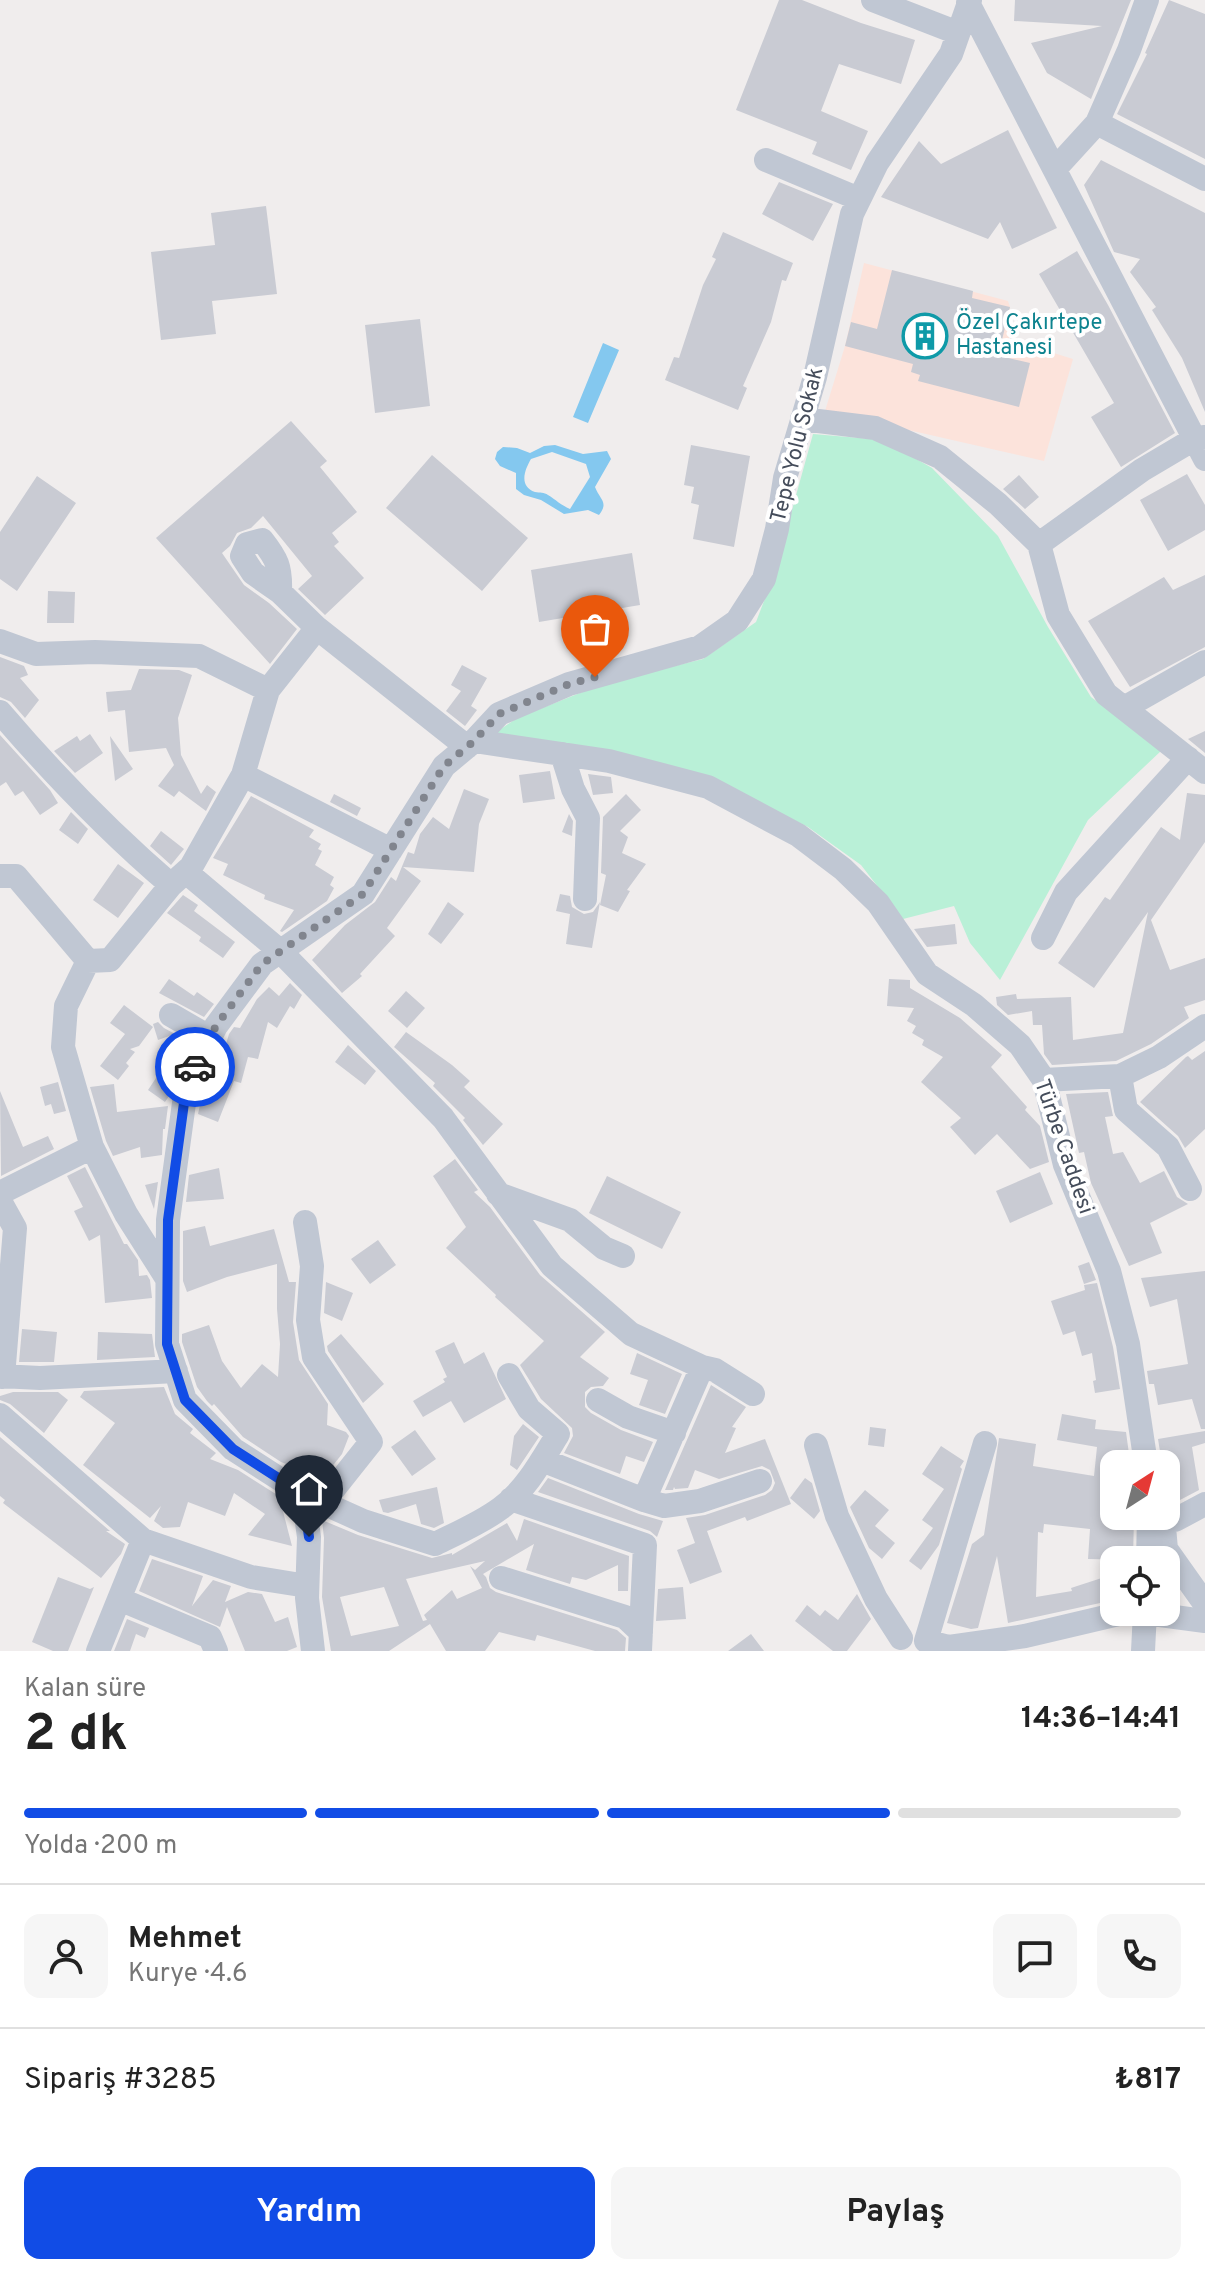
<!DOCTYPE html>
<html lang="tr">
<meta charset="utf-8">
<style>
body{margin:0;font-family:Overpass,sans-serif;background:#f6f6f6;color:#222;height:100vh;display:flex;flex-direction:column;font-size:30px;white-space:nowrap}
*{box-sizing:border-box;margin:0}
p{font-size:26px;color:#767676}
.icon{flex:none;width:44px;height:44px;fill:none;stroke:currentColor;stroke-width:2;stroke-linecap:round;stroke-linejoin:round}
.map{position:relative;height:1651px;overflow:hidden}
.side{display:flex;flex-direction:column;background:#fff;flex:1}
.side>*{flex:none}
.needle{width:52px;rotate:36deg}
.controls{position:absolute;left:1100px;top:1450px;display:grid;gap:16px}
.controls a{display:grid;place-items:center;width:80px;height:80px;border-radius:16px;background:#fff;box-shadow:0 4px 12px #0003;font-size:40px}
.pin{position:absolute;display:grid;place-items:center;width:68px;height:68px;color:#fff;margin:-82px -34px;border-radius:50% 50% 50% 0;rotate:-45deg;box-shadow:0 0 8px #0007}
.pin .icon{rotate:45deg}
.courier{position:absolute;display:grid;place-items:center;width:80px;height:80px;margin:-40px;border:6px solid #114ce6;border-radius:50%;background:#fff;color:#222;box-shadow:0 2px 10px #0007}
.headline em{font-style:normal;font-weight:700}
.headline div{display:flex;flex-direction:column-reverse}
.headline{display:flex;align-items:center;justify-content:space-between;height:136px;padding:0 24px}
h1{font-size:52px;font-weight:700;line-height:60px}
.bar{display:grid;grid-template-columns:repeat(4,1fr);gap:12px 8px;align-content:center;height:96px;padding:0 24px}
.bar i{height:10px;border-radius:6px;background:#e0e0e0}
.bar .current{background:#114ce6}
.bar p{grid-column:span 4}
.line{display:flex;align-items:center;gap:20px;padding:0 24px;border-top:2px solid #e0e0e0}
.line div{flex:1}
.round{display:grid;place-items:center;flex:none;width:84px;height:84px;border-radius:16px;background:#f6f6f6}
.primary-button{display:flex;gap:16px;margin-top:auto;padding:16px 24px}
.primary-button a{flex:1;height:92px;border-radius:16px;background:#114ce6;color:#fff;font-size:32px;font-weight:700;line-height:92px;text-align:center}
.primary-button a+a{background:#f6f6f6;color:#222}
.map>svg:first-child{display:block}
</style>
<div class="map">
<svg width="1205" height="1651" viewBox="0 0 1205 1651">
<rect width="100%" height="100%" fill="#f0eded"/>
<path fill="#fce3db" d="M864,263L1008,301L1010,307L1009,339L1073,359L1044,461L825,411L845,346Z"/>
<path fill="#b9f0d7" d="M813,434L883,440L932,468L998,536L1048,627L1091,697L1162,750L1088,820L1000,980L970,943L954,906L903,919L861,865L808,827L709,779L495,733L517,718L605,683L703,659L756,622L774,575Z"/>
<path fill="#84c8ef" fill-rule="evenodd" d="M603,343L619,350L588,423L573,417Z
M555,445L583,454L607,451L611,459L595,487C600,500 609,502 599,515L588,510L564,514L541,500L524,495L516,489V473L500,466L495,459L497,452L503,447L517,448L530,453L544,446ZM552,452L586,464L590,477L570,509C561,505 556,500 548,495C544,492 540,493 535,492C519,486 524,471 531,459Z"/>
<path fill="#c9cbd3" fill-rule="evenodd" d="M779,0H802L861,23L915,40L901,84L839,64L821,111L868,131L851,170L812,154L817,142L736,110Z
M1015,0H1131L1091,99L1047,73L1031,43L1102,26L1014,21Z
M1169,0L1205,14V159L1117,114L1147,54L1145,53Z
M1008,130L1057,228L1012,249L1000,222L988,239L881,197L919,141L941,164Z
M1101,160L1205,213V412L1182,358L1152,310L1156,307L1130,272L1140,259L1114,252L1084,185Z
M779,182L833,204L813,241L762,214Z
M266,206L277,294L212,301L216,334L161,340L151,252L215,245L211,213Z
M723,232L793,263L786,281L782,280L771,322L743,386L747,388L738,410L665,380L674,357L679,358L703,285L716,259L712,257Z
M1077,251L1108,305L1175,433L1121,467L1091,417L1114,403L1039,274Z
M892,270L973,291L972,298L1010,307L1001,344L1006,345L1004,357L1030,363L1019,407L918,381L920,375L911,372L913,364L845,346L851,322L877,329Z
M420,319L430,406L375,413L365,325Z
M291,421L327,461L320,467L357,512L332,533L339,542L334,546L364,578L325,615L298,589L312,576L263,516L251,528L237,533L230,546L222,553L244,585L269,603L297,629L270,664L156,538Z
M691,445L750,456L734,547L693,539L699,505L691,503L694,487L684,485Z
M432,455L528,538L482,591L386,508Z
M1187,474L1205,505V530L1168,551L1140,500Z
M1019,475L1039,497L1025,509L1003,489Z
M37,476L76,503L17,591L0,579V532Z
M632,553L640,605L539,622L531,570Z
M1205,575V647L1130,687L1088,621L1164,577L1173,590Z
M48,591L75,592L74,623H47Z
M0,657L24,666L28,675L20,678L39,700L25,718L11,702L0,697Z
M462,665L487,678L471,706L477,710L465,726L446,711L461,691L451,685Z
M139,669L179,670L192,675L178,718L181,755L201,794L207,785L216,792L206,811L179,791L174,797L158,786L174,765L166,748L129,752L125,710L108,712L106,692L131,690Z
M1205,731V753L1188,739Z
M90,734L103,753L75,773L54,751L77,736L80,741Z
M0,735L50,790L58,803L40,815L23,791L15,796L6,782L0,786Z
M110,736L133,769L115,781Z
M550,771L555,799L523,803L519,775Z
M588,774L611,777L613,793L593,795Z
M464,789L489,799L479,824L474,872L403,867L421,881L387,928L395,936L360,974L362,976L342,993L312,960L345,925L375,902L391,877L396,881L408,852L414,854L420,834L433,817L449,829Z
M1187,793L1205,795V842L1151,920L1170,970L1205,958V1000L1184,1007L1189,1018L1151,1044L1116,1061L1052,1065L1044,1054L1042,1025H1033L1032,1011L1008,1015L997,1005L996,997L1016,994L1017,999L1071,997L1073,1040L1123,1033L1148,912L1094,988L1058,963L1105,897L1110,900L1161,827L1180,840Z
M334,794L361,808L357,816L330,802Z
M626,794L641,810L620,831L628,837L622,853L646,864L627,890L630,891L618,912L600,905L606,875L601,873L603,817Z
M251,796L314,830L309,837L321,844L318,849L322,851L315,865L334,877L330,885L334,888L327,901L282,932L280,931L294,910L264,899L265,895L223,875L228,864L213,858Z
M71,812L88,829L78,844L59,830Z
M569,814L573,821L572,836L562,832Z
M161,831L184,849L171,865L150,846Z
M118,864L144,883L118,918L93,900Z
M560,894L570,896L572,907L584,914L593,912L600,902L592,948L566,944L570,914L556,911Z
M183,895L198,905L194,911L235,942L223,958L199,941L201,937L167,913Z
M448,902L464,914L441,944L428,934Z
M955,924L957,944L927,947L914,929Z
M169,979L194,996L197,992L214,1004L204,1017L159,993Z
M889,979L910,980V988L960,1018L1002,1055L991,1067L1027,1107L1025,1110L1040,1126L1049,1162L1030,1169L997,1134L975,1155L950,1127L961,1118L921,1082L943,1057L922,1045L924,1040L912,1033L916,1026L907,1021L914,1008L887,1006Z
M290,983L302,995L294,1009L290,1006L277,1028L268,1022L258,1059L248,1057L241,1083L234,1081L218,1122L198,1114L204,1087L219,1053L223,1054L229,1034L234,1027L240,1028L257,999L269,987L279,996Z
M406,991L425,1008L407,1028L388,1011Z
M124,1005L153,1027L139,1046L130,1049L135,1052L126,1063L129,1066L118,1080L100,1066L125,1034L110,1023Z
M158,1022L164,1028L175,1034L158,1040L153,1024Z
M406,1032L452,1065L470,1081L464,1087L503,1124L483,1145L463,1120L465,1118L433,1086L435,1083L394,1047Z
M348,1045L376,1071L365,1085L335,1062Z
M1205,1051V1129L1185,1148L1178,1136L1140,1102L1186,1057L1188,1056L1192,1060Z
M162,1069L175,1079L171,1093L165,1102L148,1090Z
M58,1082L66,1111L54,1114L51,1104L45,1106L40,1087Z
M114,1084L117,1112L168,1106L165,1129H163L162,1155L141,1158L140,1147L113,1156L106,1141L90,1087Z
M0,1091L23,1147L48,1136L54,1149L1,1176Z
M1108,1092L1113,1116L1105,1117L1113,1154L1123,1152L1140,1183L1164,1171L1177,1197L1188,1204L1150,1223L1162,1253L1129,1266L1091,1183L1084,1152L1079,1153L1066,1094Z
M455,1159L478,1190L474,1192L490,1207L540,1275L605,1332L580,1357L609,1378L603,1386L591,1387L585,1392V1407L591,1413L621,1430L653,1442L644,1462L626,1456L620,1474L564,1453L573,1436L572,1428L541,1399L520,1365L544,1341L495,1297L496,1295L446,1248L466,1227L433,1176Z
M85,1167L124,1244H127L138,1260L139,1276L147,1275L150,1280L152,1298L105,1303L100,1235L89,1241L74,1211L83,1207L67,1176Z
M219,1168L224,1199L186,1202L189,1175Z
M1040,1172L1053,1204L1010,1223L996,1191Z
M607,1176L681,1212L662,1249L589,1213Z
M158,1182L154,1209L145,1185Z
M205,1226L210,1246L274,1229L289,1282H296L293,1322L299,1360L328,1404L327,1425L346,1432L349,1436L342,1454L323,1478L281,1462L243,1437L214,1404L212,1406L207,1401L197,1387L182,1342V1334L209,1325L222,1361L241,1388L262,1364L278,1377L280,1344L277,1309V1264L227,1277L187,1292L183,1281V1231Z
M378,1240L396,1265L370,1284L351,1259Z
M1089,1262L1096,1280L1084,1284L1078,1266Z
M1205,1271V1429H1201L1192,1399L1158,1405L1154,1384H1149L1147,1371L1188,1364L1177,1299L1150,1307L1141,1278Z
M326,1282L353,1293L342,1321L324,1313Z
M1097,1283L1113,1347L1120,1389L1095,1393L1093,1381L1096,1380L1092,1353L1082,1356L1075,1331L1063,1335L1051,1301L1085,1290L1084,1285Z
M22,1329L57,1332L54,1362H19Z
M98,1332L152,1334L155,1357L97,1360Z
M341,1334L384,1384L363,1403L328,1351L327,1346Z
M454,1342L464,1364L484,1352L506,1399L464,1423L451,1401L423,1417L413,1401L445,1382L443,1379L447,1377L435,1351Z
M637,1353L682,1374L665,1414L639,1405L648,1380L630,1374Z
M711,1385L746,1407L732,1427L736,1428L725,1453L765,1439L791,1504L747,1521L745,1517L707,1531L722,1572L690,1584L677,1550L695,1543L686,1518L705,1515L765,1495L772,1490L775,1483L770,1470L762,1466L719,1479L695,1470L688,1488L675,1489L674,1487L673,1490H665Z
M164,1387L175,1414L193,1429L190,1433L216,1453L210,1459L238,1470L279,1496L292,1546L248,1535L265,1514L234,1493L225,1516L188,1502L180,1527L163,1528L154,1521L161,1506L150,1518L83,1465L115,1423L80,1397L84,1391Z
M13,1392H58L68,1400L44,1433L10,1404L0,1400V1396Z
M1062,1414L1096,1420L1095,1429L1126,1432L1129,1454L1114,1453V1516H1134L1133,1560L1088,1559L1090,1529L1044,1524L1043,1533L1038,1532L1036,1597L1072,1591L1071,1588L1114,1574V1600L1008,1623L997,1556L978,1628L971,1629L947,1623L972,1544L984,1535L999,1438L1036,1444L1033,1466L1094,1476L1097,1447L1057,1440Z
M523,1424L539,1437L517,1470L510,1465L514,1436Z
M870,1427L886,1429L884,1447L868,1445Z
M415,1430L436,1459L412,1476L391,1447Z
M1205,1431V1443L1192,1447L1199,1490L1180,1500L1173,1494L1166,1492V1464H1162L1158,1439Z
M0,1437L110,1531H106L125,1544L121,1554L101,1578L3,1503L5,1500L0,1496Z
M941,1446L964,1461L960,1467L962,1469L939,1545L921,1570L909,1561L933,1528L922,1520L944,1489L922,1474Z
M548,1478L639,1514L663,1521L657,1537L650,1531L538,1492Z
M805,1478L812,1483L820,1511L814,1519L790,1498Z
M437,1487L444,1523L434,1528L421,1524L416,1504L388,1513L383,1512L379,1500Z
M865,1490L889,1510L875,1526L895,1543L882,1559L869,1548L850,1507Z
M524,1519L629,1556L628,1591H618V1565L586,1580L572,1577L570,1584L526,1570L534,1544L483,1574L486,1577L490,1588L496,1592L617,1630L626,1638L625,1651H595L537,1635L535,1641L499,1632L485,1651H446L430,1624L389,1651H331L322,1597L324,1538L322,1520L358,1535L432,1558L452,1553V1555L507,1523L517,1541ZM485,1561L475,1570L470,1566L482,1588L457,1599L452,1590L424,1615L427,1620L423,1621L406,1579ZM384,1587L399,1626L351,1636L340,1597Z
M152,1559L203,1576L192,1606L213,1580L231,1586L225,1602L248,1592L262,1594L275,1622L288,1617L297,1647L287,1651H245L227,1607L220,1627L139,1591Z
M58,1577L90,1589L94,1587L68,1651H53L32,1642Z
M683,1587L686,1619L656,1621L658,1589Z
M857,1594L871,1619L847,1651H833L795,1621L807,1605L820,1616L825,1610L838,1620Z
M127,1619L149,1628L145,1638L136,1634L130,1651H114Z
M751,1634L764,1651H728Z"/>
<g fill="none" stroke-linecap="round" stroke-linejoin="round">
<path stroke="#c0c7d3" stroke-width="24" d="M873,0L958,33
M968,3L1205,459
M1097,123L1205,179
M766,160L859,199
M1055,169L1097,123L1129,50L1147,0
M802,419L875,428L940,457L998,504L1039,544L1058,615L1106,694L1205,772
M1039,544L1142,470L1196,438L1205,437
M280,592C281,567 277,559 262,540L247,544L242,556L253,573L280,592L317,628
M0,641L36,654L95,652L199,656L268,690
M1124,708L1205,662
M0,712C53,774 109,832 171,885
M474,741L609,761L708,787L798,835L843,869L878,903L927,974L974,1005L1020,1045L1044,1080L1065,1165L1109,1271L1128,1344L1146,1464
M562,754L573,789L588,818L585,899
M391,850L243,775L268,690L317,628L467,747
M186,872L280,951L443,1118L552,1266L631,1334L702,1367L715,1370L753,1394
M0,876H16L88,961L66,1006L63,1047L92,1147L126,1214L166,1277
M1043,938L1066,892L1188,758
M88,961L110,960L171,885L191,867L243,775
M171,1015L211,1038
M1120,1076L1126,1110L1168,1147L1190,1189
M1044,1080L1120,1076L1159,1057L1205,1026
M0,1193L92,1147
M498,1194L570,1220L604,1248L623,1256
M0,1201L15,1228L3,1377
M305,1222L312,1266L308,1320L314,1357L371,1442L321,1505
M0,1376L40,1378L176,1371
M598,1400L628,1417L674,1433
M0,1415L143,1540L98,1651
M985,1443L926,1641L949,1647L1025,1636L1127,1612
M816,1445L837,1516L876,1599L901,1638
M542,1460L644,1500L702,1367
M303,1494L363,1521L435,1544C457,1533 481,1523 501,1508C526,1490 542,1460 558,1434L529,1409L509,1375
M511,1499L645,1545L640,1651
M644,1500L664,1506L700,1501L760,1481
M1166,1507L1175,1520L1205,1504
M1163,1516L1166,1549L1205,1604
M143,1540L251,1577L307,1586
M1148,1560L1149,1516
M501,1578L625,1617L641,1632
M119,1599L210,1637L216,1651
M1145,1613L1205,1621
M313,1651L307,1598L309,1537L303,1494L233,1449L185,1400L167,1344L168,1220L184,1103L193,1071L216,1026L262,964L363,894L444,766L474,741L499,714L569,684L700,647L737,621L764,579L777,529L785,478L815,377L852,214L877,163L951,54L970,0
M1143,1651L1145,1612"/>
</g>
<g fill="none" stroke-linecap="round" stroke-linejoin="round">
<path stroke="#81858e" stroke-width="8" stroke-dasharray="0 14.4" d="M195,1067L216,1026L262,964L363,894L444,766L474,741L499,714L569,684L595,677"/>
<path stroke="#114ce6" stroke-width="10" d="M195,1067L184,1103L168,1220L167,1344L185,1400L233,1449L303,1494L309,1537"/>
</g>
<defs>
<g id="building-ring" transform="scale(2.3)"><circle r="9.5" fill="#fff" stroke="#0f9aa8" stroke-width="1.5"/><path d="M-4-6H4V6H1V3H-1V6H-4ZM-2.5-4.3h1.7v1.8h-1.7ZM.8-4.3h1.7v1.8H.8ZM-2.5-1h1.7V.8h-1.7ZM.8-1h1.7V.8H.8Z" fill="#0f9aa8"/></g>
</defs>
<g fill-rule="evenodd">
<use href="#building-ring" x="925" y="336"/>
</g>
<g text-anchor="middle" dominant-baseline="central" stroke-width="8" stroke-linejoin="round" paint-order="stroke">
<g font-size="22" fill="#0d838f" stroke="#fff" text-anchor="start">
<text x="956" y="323">Özel Çakırtepe<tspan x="956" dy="25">Hastanesi</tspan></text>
</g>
<g font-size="22" fill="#454d5b" stroke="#fff">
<text transform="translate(798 445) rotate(-76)">Tepe Yolu Sokak</text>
<text transform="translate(1063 1147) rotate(71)">Türbe Caddesi</text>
</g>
</g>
</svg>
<div class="controls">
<a><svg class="needle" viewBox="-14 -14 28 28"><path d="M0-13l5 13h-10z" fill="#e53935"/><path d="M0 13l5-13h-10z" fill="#767676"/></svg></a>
<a><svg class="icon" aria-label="locate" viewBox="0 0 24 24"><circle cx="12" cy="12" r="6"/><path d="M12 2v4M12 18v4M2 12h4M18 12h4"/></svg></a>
</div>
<div class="pin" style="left:595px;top:677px;background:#ea580c"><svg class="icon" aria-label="bag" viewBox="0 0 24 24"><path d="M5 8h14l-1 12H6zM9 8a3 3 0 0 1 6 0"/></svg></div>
<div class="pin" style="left:309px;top:1537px;background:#1f2937"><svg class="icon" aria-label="home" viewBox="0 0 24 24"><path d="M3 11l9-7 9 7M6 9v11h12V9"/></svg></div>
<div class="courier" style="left:195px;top:1067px"><svg class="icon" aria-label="car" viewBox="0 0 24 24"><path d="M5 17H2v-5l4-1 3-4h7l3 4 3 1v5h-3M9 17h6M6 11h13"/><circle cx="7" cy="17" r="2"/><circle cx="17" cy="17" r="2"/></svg></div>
</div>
<section class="side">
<div class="headline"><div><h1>2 dk</h1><p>Kalan süre</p></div><em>14:36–14:41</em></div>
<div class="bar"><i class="current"></i><i class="current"></i><i class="current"></i><i></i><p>Yolda · 200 m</p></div>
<div class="line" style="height:144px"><a class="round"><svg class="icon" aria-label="person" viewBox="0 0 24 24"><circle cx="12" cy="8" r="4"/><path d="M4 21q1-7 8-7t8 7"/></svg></a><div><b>Mehmet</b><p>Kurye · 4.6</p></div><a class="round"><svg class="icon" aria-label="chat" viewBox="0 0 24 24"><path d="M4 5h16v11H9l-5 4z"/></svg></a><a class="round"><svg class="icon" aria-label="phone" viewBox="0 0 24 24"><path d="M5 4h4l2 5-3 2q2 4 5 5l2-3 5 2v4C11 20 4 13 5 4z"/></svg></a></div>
<div class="line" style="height:104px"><div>Sipariş #3285</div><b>₺817</b></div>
<div class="primary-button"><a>Yardım</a><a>Paylaş</a></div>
</section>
